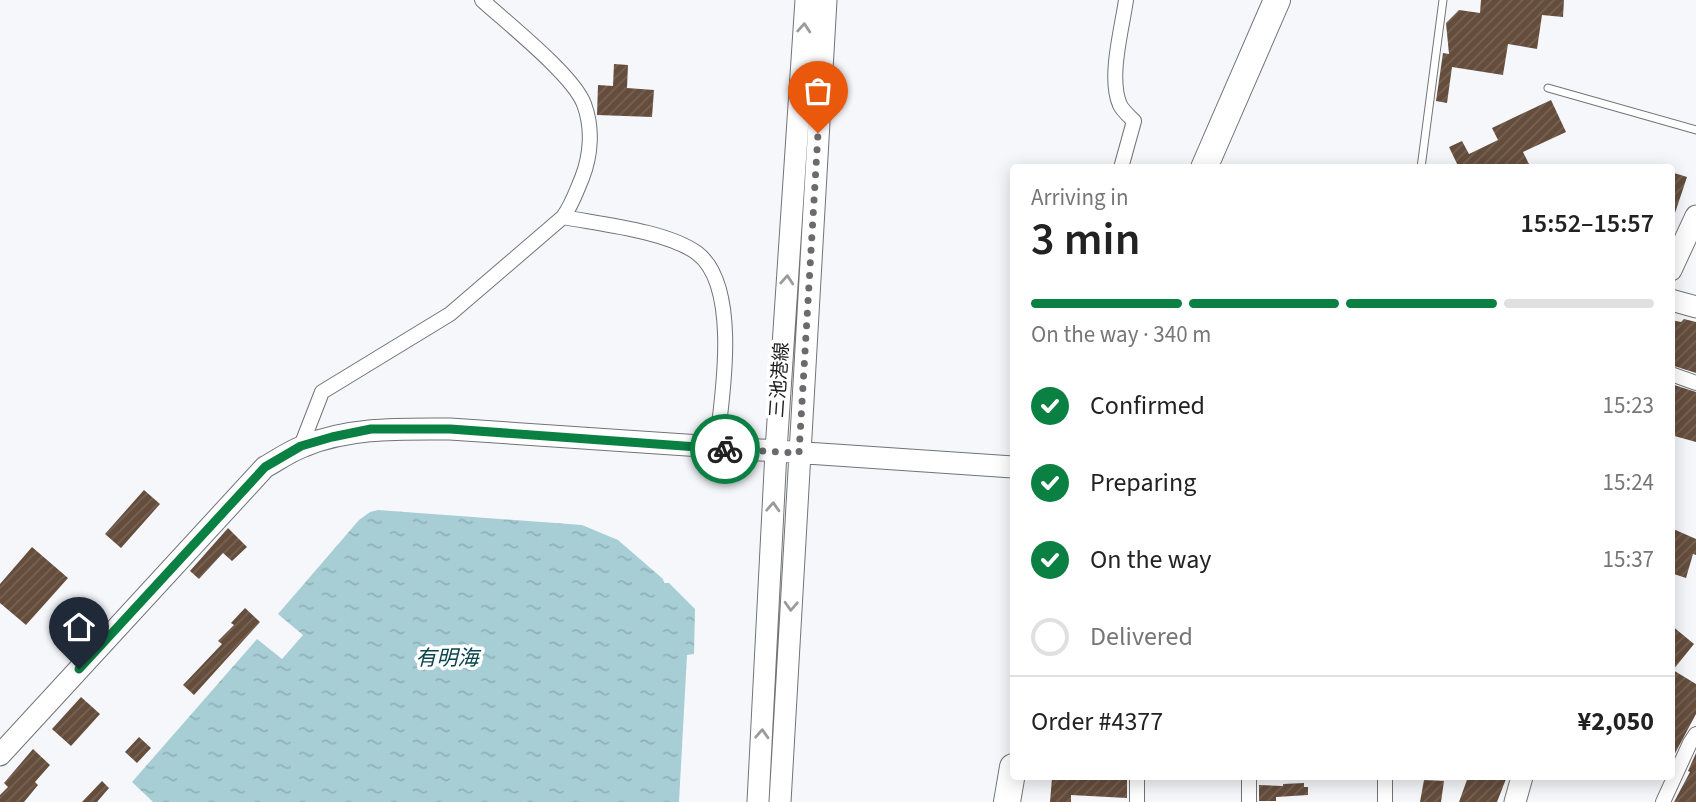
<!DOCTYPE html>
<meta charset="utf-8">
<style>
body{margin:0;font-family:"Source Sans 3","Noto Sans JP",sans-serif;background:#f6f6f6;color:#222;height:100vh;display:flex;flex-direction:column;font-size:26px;white-space:nowrap}
*{box-sizing:border-box;margin:0}
p{font-size:23px;color:#767676}
.icon{flex:none;width:38px;height:38px;fill:none;stroke:currentColor;stroke-width:2;stroke-linecap:round;stroke-linejoin:round}
.map{position:relative;flex:1;overflow:hidden}
.sheet{position:absolute;left:1010px;top:164px;width:665px;height:616px;display:flex;flex-direction:column;background:#fff;border-radius:7px;box-shadow:0 4px 18px #0003}
.sheet>*{flex:none}
.pin{position:absolute;display:grid;place-items:center;width:60px;height:60px;color:#fff;margin:-72px -30px;border-radius:50% 50% 50% 0;rotate:-45deg;box-shadow:0 0 7px #0007}
.pin .icon{rotate:45deg}
.courier{position:absolute;display:grid;place-items:center;width:70px;height:70px;margin:-35px;border:5px solid #0b8043;border-radius:50%;background:#fff;color:#222;box-shadow:0 2px 9px #0007}
.head em{font-style:normal;font-weight:600}
.head div{display:flex;flex-direction:column-reverse}
.head{display:flex;align-items:center;justify-content:space-between;height:119px;padding:0 21px}
h1{font-size:46px;font-weight:600;line-height:52px}
.bar{display:grid;grid-template-columns:repeat(4,1fr);gap:10px 7px;align-content:center;height:84px;padding:0 21px}
.bar i{height:9px;border-radius:5px;background:#e0e0e0}
.bar .current{background:#0b8043}
.bar p{grid-column:span 4}
.line{display:flex;align-items:center;gap:18px;padding:0 21px;border-top:2px solid #e0e0e0}
.line div{flex:1}
ol{padding:0 21px;list-style:none}
li{display:flex;align-items:center;gap:21px;height:77px}
li p{margin-inline-start:auto}
li .icon{padding:7px;border-radius:50%;background:#0b8043;color:#fff;stroke-width:4}
li:last-child{color:#767676}
li i{width:38px;height:38px;border:4px solid #e0e0e0;border-radius:50%}
.map>svg:first-child{display:block}
</style>
<div class="map">
<svg width="1696" height="802" viewBox="0 0 1696 802">
<defs>
<pattern id="water-ripples" width="26" height="14" patternUnits="userSpaceOnUse" patternTransform="scale(1.75)"><rect width="26" height="14" fill="#a7ced5"/><path d="M2 4q2-2 4 0t4 0M15 11q2-2 4 0t4 0" fill="none" stroke="#8fb1b7"/></pattern>
<pattern id="building-hatch" width="6" height="6" patternUnits="userSpaceOnUse" patternTransform="scale(1.75)"><rect width="6" height="6" fill="#654d3c"/><path d="M-1 1l2-2M0 6l6-6M5 7l2-2" fill="none" stroke="#766356"/></pattern>
</defs>
<rect width="100%" height="100%" fill="#f6f7fb"/>
<path fill="url(#water-ripples)" d="M378,510L582,525L618,540L663,579L664,583H669L695,609L694,654L687,655L679,802H153L132,782L257,639L282,659L303,635L278,614L359,520L370,512Z"/>
<path fill="url(#building-hatch)" d="M1481,0H1564L1563,17L1542,15L1537,49L1508,44L1503,75L1452,67L1447,103L1436,101L1443,53L1449,54L1446,23L1459,10L1480,13Z
M614,64L628,65L627,88L654,90L652,117L597,115L598,85L613,86Z
M1551,100L1566,132L1523,152L1531,168H1459L1449,147L1462,141L1469,154L1498,140L1492,128Z
M1671,172L1687,177L1673,219H1671Z
M1684,319L1696,322V373L1671,365V320L1681,322Z
M1671,384L1696,392V442L1671,435Z
M144,490L160,504L121,548L105,534Z
M228,528L247,547L232,561L223,553L199,579L190,571Z
M1671,528L1696,539V555L1693,554L1686,578L1671,573Z
M32,547L68,578L26,625L0,603V584Z
M245,608L260,622L194,695L183,685L222,644L218,641L234,625L231,623Z
M1671,625L1694,644L1673,670L1696,684V714L1672,759Z
M81,697L100,714L71,746L52,729Z
M139,737L151,748L137,763L125,752Z
M33,749L50,765L35,782L38,785L24,802H0V795L8,787L4,783Z
M1696,753V802H1674L1690,772L1688,771Z
M1468,777H1498L1506,779L1497,802H1459Z
M1052,778L1127,779V798L1071,795V802H1050Z
M1424,780L1444,781L1441,802H1420Z
M102,781L109,788L97,802H82Z
M1304,783V787H1308V795L1276,797V801H1259V785L1283,786V784Z"/>
<g fill="none" stroke-linecap="round" stroke-linejoin="round">
<g stroke="#717376" stroke-width="9">
<path id="lane" d="M1548,88L1696,130
M1421,168L1443,0"/>
</g>
<g stroke="#717376" stroke-width="16">
<path id="street" d="M1121,168L1134,121C1129,116 1123,111 1120,105C1108,78 1122,29 1126,0
M563,217C600,224 667,231 697,253C741,286 722,400 716,448
M1671,374L1696,383
M301,446L322,392L450,314L563,217C572,205 576,192 582,178C591,155 593,128 584,104C573,75 507,23 482,0
M1385,777V802
M1137,802V777
M1249,802V777
M1663,802L1690,743L1696,734"/>
</g>
<g stroke="#717376" stroke-width="23">
<path id="secondary" d="M1671,270L1696,216
M1671,300L1696,307
M0,755L265,467C278,460 290,451 304,446C351,427 400,429 450,429L1013,467
M758,802L776,451L806,0
M780,802L826,0
M1515,802L1522,777"/>
</g>
<g stroke="#717376" stroke-width="28">
<path id="highway" d="M1204,168L1277,0
M1007,802L1013,767"/>
</g>
<use href="#lane" stroke="#fff" stroke-width="7"/>
<use href="#street" stroke="#fff" stroke-width="14"/>
<use href="#secondary" stroke="#fff" stroke-width="21"/>
<use href="#highway" stroke="#fff" stroke-width="26"/>
</g>
<defs><path id="oneway-chevron" d="M-2-3.5L2.5 0L-2 3.5" fill="none" stroke-width="1.6" stroke-linecap="round" stroke-linejoin="round" transform="scale(1.75)"/></defs>
<g stroke="#9b9b9c">
<use href="#oneway-chevron" transform="translate(804 28) rotate(-86)"/>
<use href="#oneway-chevron" transform="translate(787 280) rotate(-86)"/>
<use href="#oneway-chevron" transform="translate(773 507) rotate(-87)"/>
<use href="#oneway-chevron" transform="translate(791 606) rotate(93)"/>
<use href="#oneway-chevron" transform="translate(762 734) rotate(-87)"/>
</g>
<g fill="none" stroke-linecap="round" stroke-linejoin="round">
<path stroke="#6b6b6e" stroke-width="7" stroke-dasharray="0 12.6" d="M725,449L799,453L818,133"/>
<path stroke="#0b8043" stroke-width="9" d="M79,669L265,467L301,446L332,437L371,429H450L725,449"/>
</g>
<g text-anchor="middle" dominant-baseline="central" stroke-width="7" stroke-linejoin="round" paint-order="stroke">
<g font-size="19" fill="#202022" stroke="#fff">
<text transform="translate(780 380) rotate(-86)">三池港線</text>
</g>
<g font-size="21" font-style="italic" fill="#08444c" stroke="#fff">
<text x="447" y="658">有明海</text>
</g>
</g>
</svg>
<div class="pin" style="left:818px;top:133px;background:#ea580c"><svg class="icon" aria-label="bag" viewBox="0 0 24 24"><path d="M5 8h14l-1 12H6zM9 8a3 3 0 0 1 6 0"/></svg></div>
<div class="pin" style="left:79px;top:669px;background:#1f2937"><svg class="icon" aria-label="home" viewBox="0 0 24 24"><path d="M3 11l9-7 9 7M6 9v11h12V9"/></svg></div>
<div class="courier" style="left:725px;top:449px"><svg class="icon" aria-label="bike" viewBox="0 0 24 24"><circle cx="6" cy="16" r="4"/><circle cx="18" cy="16" r="4"/><path d="M6 16l4-8h5l3 8M10 8l3 8H6M13 5h3"/></svg></div>
<section class="sheet">
<div class="head"><div><h1>3 min</h1><p>Arriving in</p></div><em>15:52–15:57</em></div>
<div class="bar"><i class="current"></i><i class="current"></i><i class="current"></i><i></i><p>On the way · 340 m</p></div>
<ol>
<li><svg class="icon" aria-label="check" viewBox="0 0 24 24"><path d="M5 12l5 5 9-10"/></svg>Confirmed<p>15:23</p></li>
<li><svg class="icon" aria-label="check" viewBox="0 0 24 24"><path d="M5 12l5 5 9-10"/></svg>Preparing<p>15:24</p></li>
<li><svg class="icon" aria-label="check" viewBox="0 0 24 24"><path d="M5 12l5 5 9-10"/></svg>On the way<p>15:37</p></li>
<li><i></i>Delivered</li>
</ol>
<div class="line" style="height:91px"><div>Order #4377</div><b>¥2,050</b></div>
</section>
</div>
